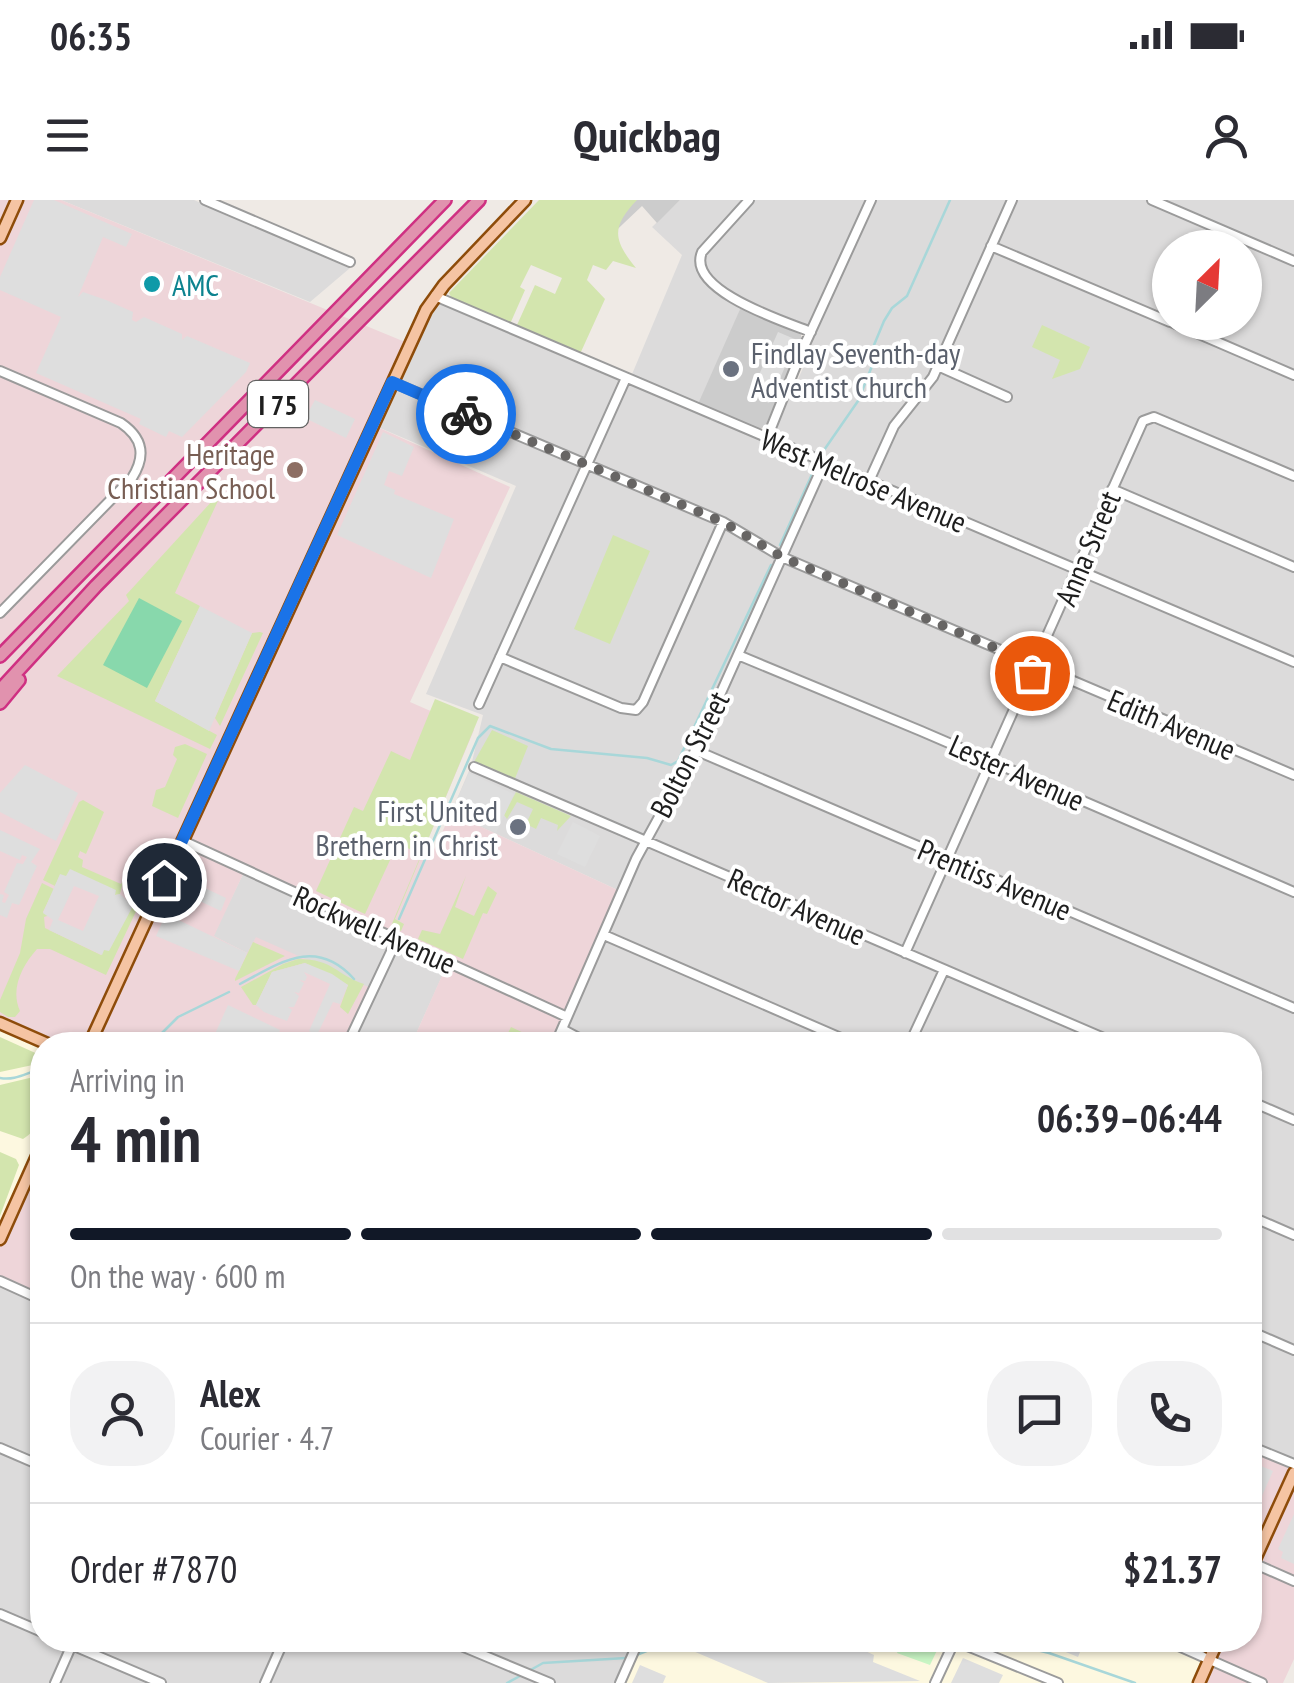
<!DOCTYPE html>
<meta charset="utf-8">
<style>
body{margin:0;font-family:"PT Sans Narrow",sans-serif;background:#f2f2f3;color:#2b2b33;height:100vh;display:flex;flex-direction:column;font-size:38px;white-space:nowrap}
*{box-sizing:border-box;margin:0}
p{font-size:32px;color:#7c7c81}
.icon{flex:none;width:55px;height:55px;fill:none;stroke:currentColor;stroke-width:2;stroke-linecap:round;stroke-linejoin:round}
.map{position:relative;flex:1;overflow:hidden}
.side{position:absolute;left:30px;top:832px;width:1232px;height:620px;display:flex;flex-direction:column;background:#fff;border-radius:40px;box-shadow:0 2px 8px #0004}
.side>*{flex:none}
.needle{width:65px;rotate:24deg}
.tools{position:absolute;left:1152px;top:30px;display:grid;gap:20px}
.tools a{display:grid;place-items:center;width:110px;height:110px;border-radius:50%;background:#fff;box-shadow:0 2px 8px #0004;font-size:50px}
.pin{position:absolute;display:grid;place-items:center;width:85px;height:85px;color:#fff;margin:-42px;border:5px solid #fff;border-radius:50%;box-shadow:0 2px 10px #0007}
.courier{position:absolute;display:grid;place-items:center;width:100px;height:100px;margin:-50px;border:8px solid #1a73e8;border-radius:50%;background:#fff;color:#222;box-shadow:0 2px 12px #0007}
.summary em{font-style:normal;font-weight:800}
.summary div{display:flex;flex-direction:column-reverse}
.summary{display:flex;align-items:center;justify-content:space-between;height:170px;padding:0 40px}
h1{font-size:65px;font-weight:800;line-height:75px}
.bar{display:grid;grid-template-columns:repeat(4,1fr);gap:15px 10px;align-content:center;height:120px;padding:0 40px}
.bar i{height:12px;border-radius:8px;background:#e1e1e2}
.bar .on{background:#111827}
.bar p{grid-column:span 4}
.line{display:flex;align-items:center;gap:25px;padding:0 40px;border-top:2px solid #e1e1e2}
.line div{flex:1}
.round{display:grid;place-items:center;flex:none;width:105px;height:105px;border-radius:40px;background:#f2f2f3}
.status{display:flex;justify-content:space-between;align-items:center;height:70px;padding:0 50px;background:#fff;direction:ltr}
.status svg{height:28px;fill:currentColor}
header{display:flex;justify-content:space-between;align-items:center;height:130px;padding:0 40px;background:#fff;font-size:45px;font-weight:800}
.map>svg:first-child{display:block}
</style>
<div class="status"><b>06:35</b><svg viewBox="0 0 49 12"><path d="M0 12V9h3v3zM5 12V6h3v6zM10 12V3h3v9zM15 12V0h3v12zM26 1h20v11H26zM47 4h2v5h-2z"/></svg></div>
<header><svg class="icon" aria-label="menu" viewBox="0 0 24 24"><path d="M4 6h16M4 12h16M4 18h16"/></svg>Quickbag<svg class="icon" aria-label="person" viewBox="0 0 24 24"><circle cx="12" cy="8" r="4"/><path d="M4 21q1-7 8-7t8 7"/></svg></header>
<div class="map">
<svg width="1294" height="1483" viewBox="0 0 1294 1483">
<rect width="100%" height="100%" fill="#efeae5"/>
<path fill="#dcdbdb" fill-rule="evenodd" d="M61,0H194L350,68L310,102Z
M680,0H1294V1264L1250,1246V845H555L622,692L451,613L471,566L483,515L426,494L516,286L373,225L435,96L630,179L682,55L652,27ZM1170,48H1245V122H1170ZM743,103L810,132L801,153L804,166L775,230L777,239L826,259L697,209Z
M245,670L448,763L411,845H347L247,753L213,736Z
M0,1081L42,1100V1440H639L620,1483H0Z"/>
<path fill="#eed5d9" d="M0,0H61L410,144L373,225L510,287L410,502L474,530L424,649L433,652L451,613L622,692L555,845H411L448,762L245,670L214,736L247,753L256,737L373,789L347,845H42V1100L0,1081Z
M1250,1246L1294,1264V1459L1283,1483H1201L1171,1440H1250Z"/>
<path fill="#fdf8e0" d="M0,824L42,845V947L0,1040Z
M639,1440H1165L1209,1459L1199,1483H620Z"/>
<path fill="#ccc" d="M558,0H680L657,23L642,6L605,41Z
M741,107L800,132L802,139L765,227L758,229L698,204Z"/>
<path fill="#d3e5ae" d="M539,0H637C611,27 613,40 636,68L613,61L606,70L593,65L587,80L605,99L580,154L517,125L535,85L555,94L562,78L531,65L520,87L525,90L510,124L451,97L449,93Z
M1042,125L1090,147L1080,169L1052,179L1060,160L1032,147Z
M224,288L175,393L200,406L155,501L217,535L210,549L57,476L129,401L126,395Z
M613,335L650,351L610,444L574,429Z
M260,432L263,433L220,526L215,518L252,433Z
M435,499L479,517L395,719L404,724L401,731L391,726L421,655L398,643L365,714L316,691L354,607L363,611L391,551L410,560Z
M492,530L528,546L514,581L474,562Z
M185,544L207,554L178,618L152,606L156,590L165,587L177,559L173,555L175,547Z
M516,592L571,616L557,631L558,625L541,618L536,629L526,624L533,609L517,602L507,619L504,615Z
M83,600L104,612L86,654L80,651L78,657L83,660L82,667L121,684L123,681L120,694L115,695L60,675L55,686L43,680L79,602Z
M169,644L171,649L148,696L139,694L138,687L144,688L158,656L161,657L154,676Z
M466,676L455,707L474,716L488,686L497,693L487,714L483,713L463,759L418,739L422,730L440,734Z
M42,683L54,689L43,712L50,715L44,717L45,728L101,755L130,702L139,705L106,775L50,749H37C22,766 10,789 20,811L15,817H8L0,812V800L20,753L26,719Z
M253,742L285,756L235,781V779Z
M298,759C334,759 336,775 364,784L348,814L340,807L348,785L305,763L272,772L256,805H253L241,787L283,764Z
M511,827L545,843L544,845H502Z
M0,837L42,856V863L0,872Z
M42,875C43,900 45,926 23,939L0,931V885Z
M0,952L16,959L19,965L0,1016Z"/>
<path fill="#c9f6c5" d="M903,1440H942L930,1465L897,1453Z"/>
<path fill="#88d8ac" d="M139,398L182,421L147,488L103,465Z"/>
<path fill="#dedede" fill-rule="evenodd" d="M34,0H54L132,34L126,47L103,37L78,97L83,92L106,100L133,112L132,120L136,122L144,117L182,134V140L187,136L250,163L246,172L182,237L169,231L166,237L139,224L141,219L36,173L61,117L0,90V77Z
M778,132L797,140L769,203L750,195Z
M315,200L355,219L346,238L305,218Z
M383,232L414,247L402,276L389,271L384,285L395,290L394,294L454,319L431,378L337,335Z
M200,406L252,433L209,531L155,501Z
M25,565L78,593L56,641L0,612V593Z
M469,573L514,594L496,633L451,612Z
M573,622L600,636L585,667L557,654Z
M0,630L40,649L31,662L37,666L19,705L12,703L7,718L0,715V694L4,695L2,702L5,703L9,695L4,692L17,663L23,664L27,657L22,655L20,660L0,651Z
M190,655L200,660L190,681L226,698L221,711L174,689Z
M70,669L116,690L115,695L120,694L133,706L109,751L104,750L102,755L49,730L53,720L43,713L60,674L66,676ZM74,686L99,696L83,731L58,720Z
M166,714L247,753L239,771L156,736Z
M305,763L332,774L348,785L340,804L333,802L317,835L309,831L330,784L304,772L307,777L305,781L299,780L304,783L299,793L294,792L299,796L294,807H288L292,810L287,821L264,812L256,805L272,772Z
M228,805L280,830L277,836L296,845H210Z
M1251,1262L1273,1271L1250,1323V1264Z
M1294,1314V1364L1281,1358L1283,1352L1278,1349Z
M700,1440H779L796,1445L828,1441L844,1448L848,1443L874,1455L873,1462L920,1481L768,1483L693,1451Z
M1036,1440H1085L1078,1457Z
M963,1458L1003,1475L999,1483H951Z
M640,1465L666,1476L663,1483H632Z"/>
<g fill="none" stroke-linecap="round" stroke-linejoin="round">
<path stroke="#a8d7d9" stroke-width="2.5" d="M822,253L858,201L872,166L874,145L884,121L892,108L907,96L950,0
M780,345L814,270
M399,719L478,538L490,526L551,549L647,558L671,565L678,561L771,365
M240,784C281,762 316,737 354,779
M160,835L178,817L229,792
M0,878C16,881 27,872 42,869
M995,1440L1049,1453L1135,1483
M634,1456L654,1448L663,1440
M527,1472L543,1463L626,1458
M507,1483L520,1476"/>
<g stroke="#9b9b9b" stroke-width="12">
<path id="minor" d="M205,0L350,62
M749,0L702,52C686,90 783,121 811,132
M1152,0L1294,61
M991,46L1170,122
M435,96L1294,462
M1171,122L1294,175
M938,166L1007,197
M0,171L121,223C143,238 146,256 132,278L0,413
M392,182L723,322L782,357L1294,575
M767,238L801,153L871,0
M869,281L894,226L933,177L1012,0
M1112,289L1294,367
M738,455L921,531L1294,692
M500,457L621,508L636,510L643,502L723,322
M479,504L626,178
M695,550L1294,808
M474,567L1120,845
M183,641L567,817
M604,735L857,845
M905,753L1143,221L1154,217L1294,276
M562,829L592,845
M347,845L397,739
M555,845L636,659L693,555L824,263
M909,845L944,770
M1250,901L1294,920
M1250,1016L1294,1035
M0,1081L42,1100
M1250,1131L1294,1150
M1250,1246L1294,1264
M0,1248L42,1266
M1253,1363L1294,1381
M0,1414L42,1432
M60,1440L161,1483
M447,1440L550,1483
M1165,1440L1262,1483
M955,1441L1058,1483
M55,1483L74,1440
M265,1483L284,1440
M620,1483L639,1440
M935,1483L955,1440"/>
</g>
<g stroke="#8e4c0a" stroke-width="15">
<path id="major" d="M0,38L17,0
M0,823L50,845
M89,845L426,110L444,85L525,0
M0,1039L42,945
M1250,1370L1294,1273
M1199,1483L1218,1440"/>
</g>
<g stroke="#cf3082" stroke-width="16">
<path id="highway" d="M0,456L445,0
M0,490L96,386L479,0
M0,503L19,480"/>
</g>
<use href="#minor" stroke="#fff" stroke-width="8"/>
<use href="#major" stroke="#f5c4a3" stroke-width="10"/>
<use href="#highway" stroke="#e192ae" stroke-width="11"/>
</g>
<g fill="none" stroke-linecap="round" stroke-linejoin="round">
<path stroke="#676564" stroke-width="10" stroke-dasharray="0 18" d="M466,214L723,322L782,357L1035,465L1032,473"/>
<path stroke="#1a73e8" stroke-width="12" d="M164,680L392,182L466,214"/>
</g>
<circle fill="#0f9aa8" stroke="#fff" stroke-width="4" cx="152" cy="84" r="10"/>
<g fill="#6b7280" stroke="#fff" stroke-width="4">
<circle cx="731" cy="169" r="10"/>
<circle cx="518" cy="627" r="10"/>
</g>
<circle fill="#8d6e63" stroke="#fff" stroke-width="4" cx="295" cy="270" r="10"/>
<g text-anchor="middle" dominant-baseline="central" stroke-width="8" stroke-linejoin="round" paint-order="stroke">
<rect fill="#fff" stroke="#626262" stroke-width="2.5" x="248" y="181" width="60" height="46" rx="8"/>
<g font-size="28" font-weight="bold" fill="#1e1e1e">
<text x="278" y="204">I 75</text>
</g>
<g font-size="30" fill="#0d838f" stroke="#fff" text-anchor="start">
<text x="172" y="84">AMC</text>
</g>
<g font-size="30" fill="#5b616d" stroke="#fff" text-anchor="start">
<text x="751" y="152">Findlay Seventh-day<tspan x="751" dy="34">Adventist Church</tspan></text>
<text x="498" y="610" text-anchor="end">First United<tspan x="498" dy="34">Brethern in Christ</tspan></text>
</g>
<g font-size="30" fill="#785e54" stroke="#fff" text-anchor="end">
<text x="275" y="253">Heritage<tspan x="275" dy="34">Christian School</tspan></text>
</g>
<g font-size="30" fill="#1e1e1e" stroke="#fff">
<text transform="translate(864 280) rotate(23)">West Melrose Avenue</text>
<text transform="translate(1087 348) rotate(-67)">Anna Street</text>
<text transform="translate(1172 524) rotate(23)">Edith Avenue</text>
<text transform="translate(689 554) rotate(-63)">Bolton Street</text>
<text transform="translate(1017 572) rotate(24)">Lester Avenue</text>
<text transform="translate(995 679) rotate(23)">Prentiss Avenue</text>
<text transform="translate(797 706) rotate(24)">Rector Avenue</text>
<text transform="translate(375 729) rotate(24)">Rockwell Avenue</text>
</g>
</g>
</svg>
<div class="tools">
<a><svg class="needle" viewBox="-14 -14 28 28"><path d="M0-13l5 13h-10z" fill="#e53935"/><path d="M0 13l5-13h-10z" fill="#7c7c81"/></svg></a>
</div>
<div class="pin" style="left:1032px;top:473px;background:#ea580c"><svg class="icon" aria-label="bag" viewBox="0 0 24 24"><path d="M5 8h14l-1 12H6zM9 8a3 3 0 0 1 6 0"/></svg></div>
<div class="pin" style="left:164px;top:680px;background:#1f2937"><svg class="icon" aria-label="home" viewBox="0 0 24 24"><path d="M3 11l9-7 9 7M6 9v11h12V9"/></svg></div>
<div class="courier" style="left:466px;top:214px"><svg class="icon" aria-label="bike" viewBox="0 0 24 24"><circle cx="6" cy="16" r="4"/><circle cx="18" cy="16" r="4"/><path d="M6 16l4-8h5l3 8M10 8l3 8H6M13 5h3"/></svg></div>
<section class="side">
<div class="summary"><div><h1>4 min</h1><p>Arriving in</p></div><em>06:39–06:44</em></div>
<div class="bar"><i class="on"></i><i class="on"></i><i class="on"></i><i></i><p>On the way · 600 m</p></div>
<div class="line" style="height:180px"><a class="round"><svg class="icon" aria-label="person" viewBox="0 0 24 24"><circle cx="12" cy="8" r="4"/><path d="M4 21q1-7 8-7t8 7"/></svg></a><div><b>Alex</b><p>Courier · 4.7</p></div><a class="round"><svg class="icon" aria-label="chat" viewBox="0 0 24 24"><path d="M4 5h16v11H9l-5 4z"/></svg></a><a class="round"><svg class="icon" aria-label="phone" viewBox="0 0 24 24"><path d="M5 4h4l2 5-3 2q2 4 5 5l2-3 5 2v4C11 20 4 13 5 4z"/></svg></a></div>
<div class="line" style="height:130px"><div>Order #7870</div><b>$21.37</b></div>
</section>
</div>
